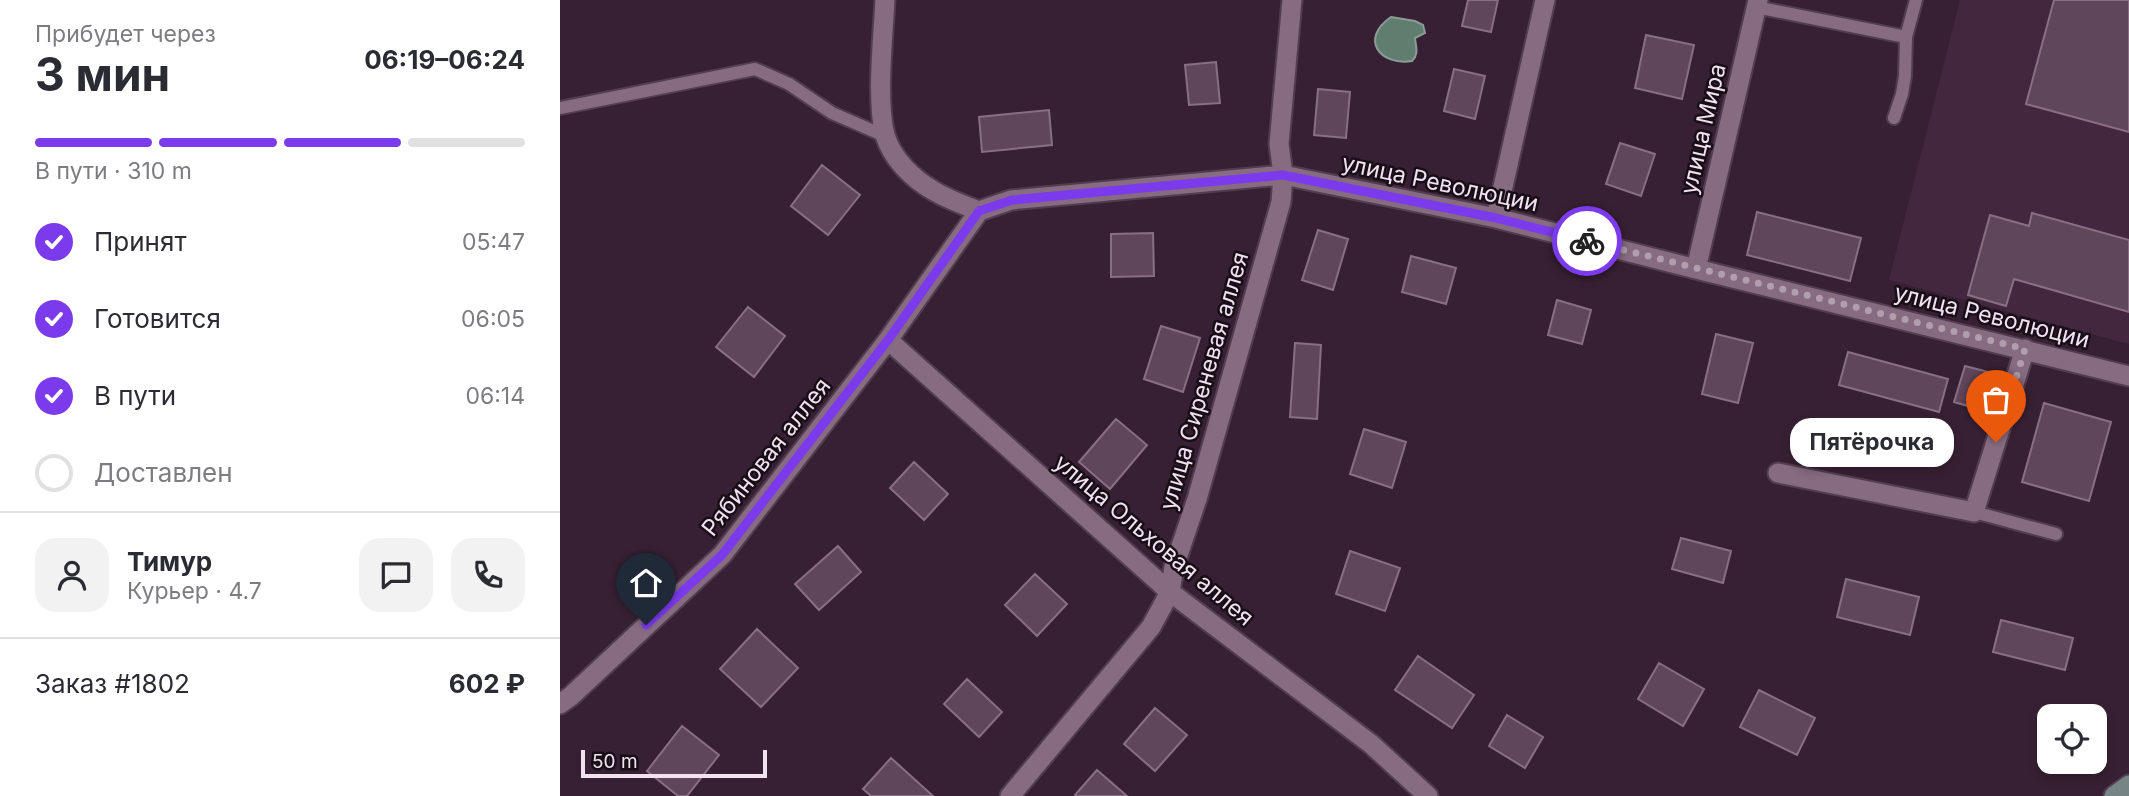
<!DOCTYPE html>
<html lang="ru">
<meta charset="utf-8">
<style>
body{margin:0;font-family:Inter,sans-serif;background:#f2f2f3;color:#2b2b33;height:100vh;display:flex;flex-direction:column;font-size:26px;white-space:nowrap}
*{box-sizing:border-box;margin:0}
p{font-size:23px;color:#7c7c81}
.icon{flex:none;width:38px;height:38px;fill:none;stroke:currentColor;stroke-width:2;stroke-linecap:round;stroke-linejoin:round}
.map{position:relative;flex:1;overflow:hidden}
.drawer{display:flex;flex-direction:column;background:#fff;width:560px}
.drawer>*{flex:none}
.buttons{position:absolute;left:1477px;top:704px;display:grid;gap:14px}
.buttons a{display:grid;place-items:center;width:70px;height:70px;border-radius:14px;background:#fff;box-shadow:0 4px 10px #0003;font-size:35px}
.scale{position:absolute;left:21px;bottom:18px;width:186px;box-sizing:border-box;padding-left:7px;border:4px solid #f2e2ef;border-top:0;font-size:19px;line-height:24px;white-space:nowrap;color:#f2e2ef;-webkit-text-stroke:5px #180e17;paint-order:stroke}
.pin{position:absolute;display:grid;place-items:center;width:60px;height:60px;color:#fff;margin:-72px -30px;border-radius:50% 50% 50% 0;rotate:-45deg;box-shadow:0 0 7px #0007}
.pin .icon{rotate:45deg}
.courier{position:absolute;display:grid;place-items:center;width:70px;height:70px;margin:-35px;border:5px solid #7c3aed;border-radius:50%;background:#fff;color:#222;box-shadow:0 2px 9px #0007}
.bubble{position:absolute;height:49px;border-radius:21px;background:#fff;box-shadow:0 4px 10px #0003;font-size:23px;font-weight:700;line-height:49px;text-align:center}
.head em{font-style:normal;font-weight:700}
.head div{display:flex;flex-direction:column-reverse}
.head{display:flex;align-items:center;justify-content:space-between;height:119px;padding:0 35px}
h1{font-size:46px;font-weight:700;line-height:52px}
.bar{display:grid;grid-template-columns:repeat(4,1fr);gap:10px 7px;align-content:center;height:84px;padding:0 35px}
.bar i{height:9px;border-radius:5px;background:#e1e1e2}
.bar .current{background:#7c3aed}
.bar p{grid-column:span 4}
.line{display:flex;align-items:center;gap:18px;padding:0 35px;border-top:2px solid #e1e1e2}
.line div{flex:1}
.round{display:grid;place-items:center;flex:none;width:74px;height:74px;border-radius:21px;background:#f2f2f3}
ol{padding:0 35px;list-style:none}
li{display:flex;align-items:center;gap:21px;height:77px}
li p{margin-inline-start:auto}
li .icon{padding:7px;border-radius:50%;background:#7c3aed;color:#fff;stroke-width:4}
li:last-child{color:#7c7c81}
li i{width:38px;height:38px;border:4px solid #e1e1e2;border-radius:50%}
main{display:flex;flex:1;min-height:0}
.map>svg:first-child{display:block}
</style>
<main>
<section class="drawer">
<div class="head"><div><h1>3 мин</h1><p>Прибудет через</p></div><em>06:19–06:24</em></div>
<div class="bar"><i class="current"></i><i class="current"></i><i class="current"></i><i></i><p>В пути · 310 m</p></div>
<ol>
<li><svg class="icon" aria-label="check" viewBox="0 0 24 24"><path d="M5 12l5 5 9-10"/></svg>Принят<p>05:47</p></li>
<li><svg class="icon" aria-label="check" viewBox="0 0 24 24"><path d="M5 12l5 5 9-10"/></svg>Готовится<p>06:05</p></li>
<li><svg class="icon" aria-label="check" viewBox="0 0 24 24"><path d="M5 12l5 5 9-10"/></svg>В пути<p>06:14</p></li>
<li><i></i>Доставлен</li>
</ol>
<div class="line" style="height:126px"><a class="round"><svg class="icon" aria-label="person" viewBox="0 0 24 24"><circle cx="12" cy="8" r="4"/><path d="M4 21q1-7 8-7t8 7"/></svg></a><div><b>Тимур</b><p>Курьер · 4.7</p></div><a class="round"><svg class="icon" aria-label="chat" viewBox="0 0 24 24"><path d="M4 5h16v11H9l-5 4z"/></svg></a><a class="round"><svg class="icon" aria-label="phone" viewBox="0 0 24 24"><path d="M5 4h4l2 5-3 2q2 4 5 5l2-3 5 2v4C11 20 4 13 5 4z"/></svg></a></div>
<div class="line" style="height:91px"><div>Заказ #1802</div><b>602 ₽</b></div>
</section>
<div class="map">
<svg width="1569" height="796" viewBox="0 0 1569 796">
<rect width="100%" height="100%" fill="#372033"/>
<path fill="#43273f" d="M1400,0H1569V344L1329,280Z"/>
<path fill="#607e6f" stroke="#8c9c95" stroke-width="2" d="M831,17L855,21L863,25L865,33L855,38C856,48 859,54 852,61C820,66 799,39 831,17Z"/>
<path fill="#60465b" stroke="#896e84" stroke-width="2" d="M908,0H938L931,32L902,26Z
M1494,0H1569V132L1466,104Z
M1086,35L1134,45L1122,99L1075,88Z
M656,62L660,103L629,105L625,65Z
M894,69L925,76L915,119L884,111Z
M758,89L790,92L786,138L754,135Z
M489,110L492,145L422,152L419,117Z
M1060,143L1095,154L1081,196L1046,184Z
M262,165L300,195L268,235L231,206Z
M1197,212L1301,238L1290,281L1187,255Z
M1472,213L1569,240V312L1454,279L1446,306L1408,295L1430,215L1469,226Z
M758,230L788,239L773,290L742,280Z
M593,233L594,276L551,277V234Z
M851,256L896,268L886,304L842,292Z
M997,300L1031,310L1022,344L988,335Z
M188,307L225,336L194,377L156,347Z
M601,326L640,338L623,392L584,379Z
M1156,334L1193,343L1178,403L1142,394Z
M735,343L761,345L757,419L730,417Z
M1288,352L1388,379L1379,412L1279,385Z
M1405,366L1436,374L1425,411L1394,402Z
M1484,403L1551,422L1529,501L1462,482Z
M556,419L587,445L550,489L519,462Z
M804,429L846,442L832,488L790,474Z
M354,462L388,494L364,520L330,488Z
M1121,538L1171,551L1163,583L1112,569Z
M278,546L301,572L259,610L235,584Z
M790,551L840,568L825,611L776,594Z
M475,574L507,604L477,636L445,605Z
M1286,579L1359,597L1350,635L1277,617Z
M1441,620L1513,638L1505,670L1433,652Z
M197,629L238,668L201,707L160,669Z
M858,656L914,695L892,728L835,690Z
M1099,663L1144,689L1123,726L1078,699Z
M407,679L442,712L419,737L384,704Z
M1199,690L1255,718L1237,755L1180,727Z
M595,708L627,735L595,771L564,744Z
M947,715L983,737L965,768L929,746Z
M122,726L159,755L127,796H118L87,771Z
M331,758L373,796H311L303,789Z
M537,770L567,796H516L515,795Z"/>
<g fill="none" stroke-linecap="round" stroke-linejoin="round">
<g stroke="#513d4e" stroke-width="16">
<path id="service" d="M1196,7L1346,37
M0,108L195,69L229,84L272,113L325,136
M1334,118L1342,94L1345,76L1346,37L1356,0
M1414,512L1496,534"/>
</g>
<g stroke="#513d4e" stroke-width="23">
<path id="minor" d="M325,0C323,38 316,100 325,135C332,159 353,179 374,191C387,199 404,205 419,211
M419,211L451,200L723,175L936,218L1136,269L1569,376
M936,218L985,0
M1136,269L1198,0
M328,340L610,592L811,744L868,796
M1218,473L1414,512L1465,349
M0,704L11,696L162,555L328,340L419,211
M450,796L591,627L610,592L614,567L637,499L721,202L723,175L719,144L732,0"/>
</g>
<g stroke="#513d4e" stroke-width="23">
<path id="secondary" d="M1554,796L1569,785"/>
</g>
<use href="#service" stroke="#866b81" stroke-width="12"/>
<use href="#minor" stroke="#866b81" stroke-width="19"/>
<use href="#secondary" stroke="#768486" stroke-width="19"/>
</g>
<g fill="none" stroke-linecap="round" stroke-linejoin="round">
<path stroke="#b19ead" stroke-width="7" stroke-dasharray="0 12.6" d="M1027,241L1465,349L1436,442"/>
<path stroke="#7c3aed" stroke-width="9" d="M86,625L162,555L328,340L419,211L452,200L723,175L936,218L1027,241"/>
</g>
<g text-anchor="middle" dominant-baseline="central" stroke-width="5" stroke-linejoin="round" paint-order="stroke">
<g font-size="23" fill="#f2e2ef" stroke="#180e17">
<text transform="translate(1143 129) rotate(-77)">улица Мира</text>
<text transform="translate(880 183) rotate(12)">улица Революции</text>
<text transform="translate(1432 316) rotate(14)">улица Революции</text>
<text transform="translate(644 381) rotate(-74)">улица Сиреневая аллея</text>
<text transform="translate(206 457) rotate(-52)">Рябиновая аллея</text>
<text transform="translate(594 540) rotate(40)">улица Ольховая аллея</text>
</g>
</g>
</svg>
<div class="buttons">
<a><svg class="icon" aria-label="locate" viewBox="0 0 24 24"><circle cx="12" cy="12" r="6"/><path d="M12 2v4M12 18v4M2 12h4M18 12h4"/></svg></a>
</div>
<div class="scale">50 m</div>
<div class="pin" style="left:1436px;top:442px;background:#ea580c"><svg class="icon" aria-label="bag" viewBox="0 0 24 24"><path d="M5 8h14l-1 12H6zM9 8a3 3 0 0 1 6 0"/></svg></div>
<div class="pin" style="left:86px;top:625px;background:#1f2937"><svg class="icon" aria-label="home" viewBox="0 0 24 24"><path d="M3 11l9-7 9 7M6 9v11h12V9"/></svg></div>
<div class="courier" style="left:1027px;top:241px"><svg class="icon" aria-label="bike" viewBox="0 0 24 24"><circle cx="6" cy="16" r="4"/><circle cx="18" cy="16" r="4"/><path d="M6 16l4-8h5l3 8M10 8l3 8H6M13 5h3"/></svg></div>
<div class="bubble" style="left:1230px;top:418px;width:164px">Пятёрочка</div>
</div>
</main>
